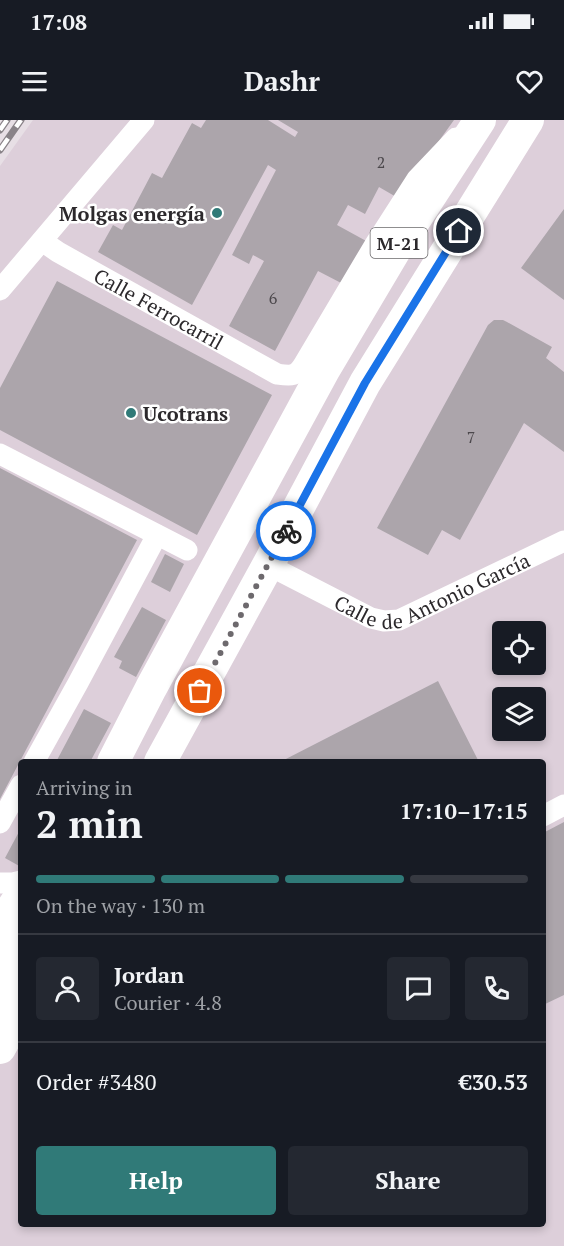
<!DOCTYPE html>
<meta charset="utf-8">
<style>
body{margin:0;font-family:"PT Serif",serif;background:#242831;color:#f1f3f6;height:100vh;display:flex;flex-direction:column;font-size:22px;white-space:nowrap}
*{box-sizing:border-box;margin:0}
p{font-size:20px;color:#9ea1a6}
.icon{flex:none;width:33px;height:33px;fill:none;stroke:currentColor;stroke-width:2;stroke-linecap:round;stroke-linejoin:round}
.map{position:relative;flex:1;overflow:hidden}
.details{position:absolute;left:18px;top:639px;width:528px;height:468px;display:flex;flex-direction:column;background:#171b24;border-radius:6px;box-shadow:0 3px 9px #0003}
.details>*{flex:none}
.tools{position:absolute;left:492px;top:501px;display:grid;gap:12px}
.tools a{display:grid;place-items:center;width:54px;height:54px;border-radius:6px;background:#171b24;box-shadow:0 3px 9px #0003;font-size:30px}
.pin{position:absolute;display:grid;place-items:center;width:51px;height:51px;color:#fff;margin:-26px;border:3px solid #fff;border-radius:50%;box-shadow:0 2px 6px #0007}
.courier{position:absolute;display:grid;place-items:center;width:60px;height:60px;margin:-30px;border:4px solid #1a73e8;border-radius:50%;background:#fff;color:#222;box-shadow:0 2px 8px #0007}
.summary em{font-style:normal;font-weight:700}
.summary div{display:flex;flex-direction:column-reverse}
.summary{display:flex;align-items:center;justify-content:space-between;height:102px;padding:0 18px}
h1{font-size:39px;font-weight:700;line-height:45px}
.bar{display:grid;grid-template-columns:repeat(4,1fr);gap:9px 6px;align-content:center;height:72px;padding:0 18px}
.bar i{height:8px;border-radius:4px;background:#363941}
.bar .selected{background:#307a78}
.bar p{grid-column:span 4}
.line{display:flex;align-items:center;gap:15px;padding:0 18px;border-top:2px solid #363941}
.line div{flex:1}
.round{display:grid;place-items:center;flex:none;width:63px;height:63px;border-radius:6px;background:#242831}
.action{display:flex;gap:12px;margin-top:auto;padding:12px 18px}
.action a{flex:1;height:69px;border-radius:6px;background:#307a78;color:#fff;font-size:24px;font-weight:700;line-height:69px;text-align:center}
.action a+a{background:#242831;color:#f1f3f6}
.status{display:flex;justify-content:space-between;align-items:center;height:42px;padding:0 30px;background:#171b24;direction:ltr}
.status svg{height:16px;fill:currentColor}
header{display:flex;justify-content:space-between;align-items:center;height:78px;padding:0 18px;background:#171b24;font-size:27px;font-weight:700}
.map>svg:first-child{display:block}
</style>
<div class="status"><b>17:08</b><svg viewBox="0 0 49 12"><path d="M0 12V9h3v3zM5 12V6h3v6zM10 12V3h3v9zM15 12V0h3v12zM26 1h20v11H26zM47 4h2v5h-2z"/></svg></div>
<header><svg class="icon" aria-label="menu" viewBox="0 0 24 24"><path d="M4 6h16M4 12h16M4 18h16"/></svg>Dashr<svg class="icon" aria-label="heart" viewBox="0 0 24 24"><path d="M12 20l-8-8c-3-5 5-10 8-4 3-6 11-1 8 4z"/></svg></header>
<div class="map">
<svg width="564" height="1126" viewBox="0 0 564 1126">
<rect width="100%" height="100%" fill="#e7dfe5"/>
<path fill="#ddcfda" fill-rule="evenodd" d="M33,0H564V1126H0V46ZM502,512H536V544H502ZM502,578H536V610H502ZM21,642H543V1104H21Z"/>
<path fill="#aca5ab" d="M206,0H268L295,17L298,12L278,0H454L398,78L379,67L365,94L348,85L337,105L368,122L345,165L318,151L275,231L229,206L264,141L253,135L249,144L232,135L276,50L268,45L192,185L98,132L113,105L122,110L152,53L162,58L192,3L201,8Z
M564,89V180L521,148Z
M57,161L272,275L197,415L0,310V268Z
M494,200H503L507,202L552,227L546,238L564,252V332L524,303L460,420L442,410L428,435L377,408L488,205Z
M0,348L137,420L0,679Z
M165,434L184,444L170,472L151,462Z
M142,487L166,500L136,557L119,548L122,541L114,537Z
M438,561L479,642H280Z
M84,589L111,603L90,642H56Z
M564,702V875L543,885V713Z
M21,708V747L5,738Z"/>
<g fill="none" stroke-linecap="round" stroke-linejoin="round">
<g stroke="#fff" stroke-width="21">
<path id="s1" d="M42,121L58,132L277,254C291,256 296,257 304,244L374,126L417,59L456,18"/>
<path d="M0,170L144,0"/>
<path d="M0,334L187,430"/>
<path id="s2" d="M268,445L371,498L384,501L399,500L564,421"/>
<path d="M34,642L78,563L157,415"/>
<path d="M543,696L564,685"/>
<path d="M0,703L21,665"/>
<path d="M0,763H13L21,761"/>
</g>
<path stroke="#fff" stroke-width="32" d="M113,642L151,568L324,250L394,132L480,0
M160,642L268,445L365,263L528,0
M0,806L21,775
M0,845L21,812
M0,887L21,852
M0,928L21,890"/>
<g stroke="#898388" stroke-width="7">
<path id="rail" d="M0,10L7,0
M0,30L21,0"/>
</g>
<use href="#rail" stroke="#fff" stroke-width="4.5" stroke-dasharray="14" stroke-linecap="butt"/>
</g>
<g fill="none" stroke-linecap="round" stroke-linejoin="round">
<path stroke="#6d696d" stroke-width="6" stroke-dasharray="0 10.8" d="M200,571L286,411"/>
<path stroke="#1a73e8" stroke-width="8" d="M286,411L365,263L459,111"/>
</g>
<g fill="#307a78" stroke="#fff" stroke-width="2">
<circle cx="217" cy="93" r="6"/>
<circle cx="131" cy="293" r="6"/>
</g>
<g text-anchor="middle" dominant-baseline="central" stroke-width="5" stroke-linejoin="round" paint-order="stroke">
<g font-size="16" fill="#4c484c">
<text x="381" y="42">2</text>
<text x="273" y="178">6</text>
<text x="471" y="317">7</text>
</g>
<rect fill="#fff" stroke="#6b696b" stroke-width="1.5" x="370.5" y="108" width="57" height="30" rx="4.5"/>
<g font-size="18" font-weight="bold" fill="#2c292c">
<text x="399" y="123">M-21</text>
</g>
<g font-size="20" font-weight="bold" fill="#2c292c" stroke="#fff" text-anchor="end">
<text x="205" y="93">Molgas energía</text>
<text x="143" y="293" text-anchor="start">Ucotrans</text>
</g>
<g font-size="20" fill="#2c292c" stroke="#fff">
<text stroke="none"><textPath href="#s1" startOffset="135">Calle Ferrocarril</textPath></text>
<text stroke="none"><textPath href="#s2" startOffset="182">Calle de Antonio García</textPath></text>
</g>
</g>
</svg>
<div class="tools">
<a><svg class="icon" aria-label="locate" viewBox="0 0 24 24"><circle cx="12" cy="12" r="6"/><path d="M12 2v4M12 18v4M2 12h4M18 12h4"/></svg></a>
<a><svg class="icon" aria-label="layers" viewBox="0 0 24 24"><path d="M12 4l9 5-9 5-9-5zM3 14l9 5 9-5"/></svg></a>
</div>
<div class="pin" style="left:200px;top:571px;background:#ea580c"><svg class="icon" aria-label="bag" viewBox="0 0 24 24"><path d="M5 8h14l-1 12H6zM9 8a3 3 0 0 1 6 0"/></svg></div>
<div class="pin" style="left:459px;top:111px;background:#1f2937"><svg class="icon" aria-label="home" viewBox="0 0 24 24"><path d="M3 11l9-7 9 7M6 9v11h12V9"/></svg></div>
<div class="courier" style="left:286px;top:411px"><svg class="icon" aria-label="bike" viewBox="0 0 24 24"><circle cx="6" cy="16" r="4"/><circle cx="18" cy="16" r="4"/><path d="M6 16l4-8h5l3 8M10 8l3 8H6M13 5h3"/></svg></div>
<section class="details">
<div class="summary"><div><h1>2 min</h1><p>Arriving in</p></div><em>17:10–17:15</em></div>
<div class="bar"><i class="selected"></i><i class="selected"></i><i class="selected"></i><i></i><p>On the way · 130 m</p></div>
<div class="line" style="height:108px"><a class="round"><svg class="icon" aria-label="person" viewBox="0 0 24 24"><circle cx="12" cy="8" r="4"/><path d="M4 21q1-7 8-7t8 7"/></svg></a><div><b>Jordan</b><p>Courier · 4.8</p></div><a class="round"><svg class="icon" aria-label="chat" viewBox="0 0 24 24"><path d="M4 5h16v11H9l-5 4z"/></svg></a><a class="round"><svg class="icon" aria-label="phone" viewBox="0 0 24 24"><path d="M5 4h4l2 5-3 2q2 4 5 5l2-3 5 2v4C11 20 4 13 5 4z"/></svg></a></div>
<div class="line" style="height:78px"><div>Order #3480</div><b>€30.53</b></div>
<div class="action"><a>Help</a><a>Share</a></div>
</section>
</div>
